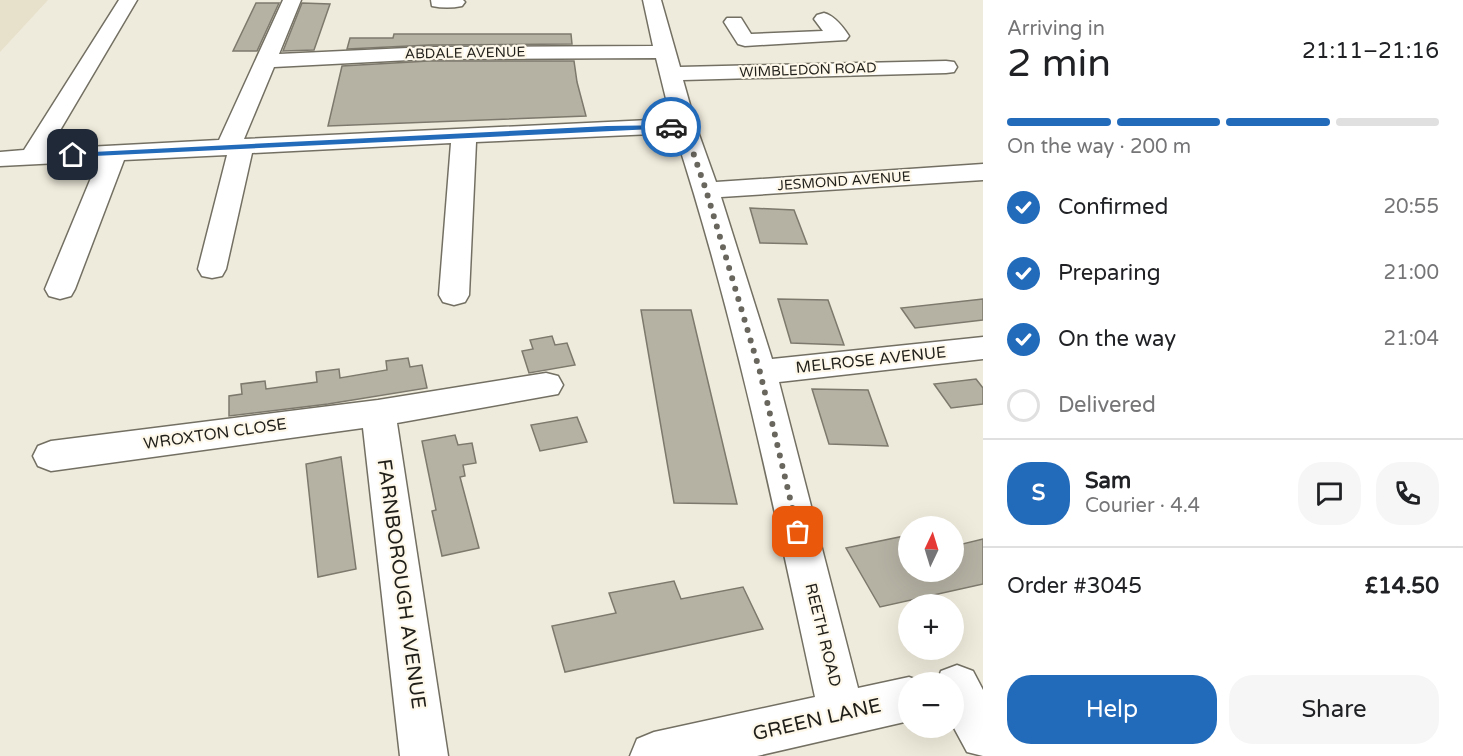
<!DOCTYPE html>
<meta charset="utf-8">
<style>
body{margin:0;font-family:"Varela Round",sans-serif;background:#f6f6f6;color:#202124;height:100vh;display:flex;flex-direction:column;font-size:22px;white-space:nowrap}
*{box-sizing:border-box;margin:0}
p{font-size:20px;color:#757577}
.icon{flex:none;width:33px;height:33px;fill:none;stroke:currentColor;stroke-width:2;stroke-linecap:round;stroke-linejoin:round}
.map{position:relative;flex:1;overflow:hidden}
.drawer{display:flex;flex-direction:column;background:#fff;width:480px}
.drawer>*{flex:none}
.needle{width:39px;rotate:4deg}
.controls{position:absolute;left:898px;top:516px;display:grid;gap:12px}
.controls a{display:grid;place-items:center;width:66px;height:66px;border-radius:50%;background:#fff;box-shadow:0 6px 24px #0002;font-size:30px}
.pin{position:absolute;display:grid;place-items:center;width:51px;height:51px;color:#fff;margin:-26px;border-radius:12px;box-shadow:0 3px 9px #0006}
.courier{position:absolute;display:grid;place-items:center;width:60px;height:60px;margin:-30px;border:4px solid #226aba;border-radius:50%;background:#fff;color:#222;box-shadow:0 2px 8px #0007}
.headline em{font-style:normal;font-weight:600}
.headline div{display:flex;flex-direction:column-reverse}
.headline{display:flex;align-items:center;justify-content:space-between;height:102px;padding:0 24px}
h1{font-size:39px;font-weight:600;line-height:45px}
.bar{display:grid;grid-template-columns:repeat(4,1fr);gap:9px 6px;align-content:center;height:72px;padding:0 24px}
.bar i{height:8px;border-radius:4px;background:#e0e0e0}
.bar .selected{background:#226aba}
.bar p{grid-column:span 4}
.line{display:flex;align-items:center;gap:15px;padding:0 24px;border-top:2px solid #e0e0e0}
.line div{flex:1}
.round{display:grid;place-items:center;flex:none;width:63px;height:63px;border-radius:24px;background:#f6f6f6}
ol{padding:0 24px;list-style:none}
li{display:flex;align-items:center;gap:18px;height:66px}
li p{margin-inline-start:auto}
li .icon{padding:6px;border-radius:50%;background:#226aba;color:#fff;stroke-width:4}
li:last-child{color:#757577}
li i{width:33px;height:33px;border:3px solid #e0e0e0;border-radius:50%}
.primary-button{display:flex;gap:12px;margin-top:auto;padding:12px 24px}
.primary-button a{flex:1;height:69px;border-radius:24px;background:#226aba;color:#fff;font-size:24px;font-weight:600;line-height:69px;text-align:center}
.primary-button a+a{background:#f6f6f6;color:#202124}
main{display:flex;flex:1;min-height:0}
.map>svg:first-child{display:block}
</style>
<main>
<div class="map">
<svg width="983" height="756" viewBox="0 0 983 756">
<rect width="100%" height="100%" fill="#efebdc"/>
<path fill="#e7e0ca" d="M0,0H48L0,52Z"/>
<path fill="#b5b2a4" stroke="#7d796c" stroke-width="1.5" d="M256,3H279L257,51H233Z
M302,3L330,4L314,50L283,51Z
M394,34H571L572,44L429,45L347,49L350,38H393Z
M429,61H574L577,82L586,116L328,126L342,66Z
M750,208L794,210L807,244L760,243Z
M778,299L828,300L844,345L791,343Z
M983,299V320L915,328L901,308Z
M641,310H691L737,504L674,503Z
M552,336L555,345L567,343L575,365L529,373L522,351L533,349L530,340Z
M408,358L410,367L422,365L427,388L328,404L229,416V396L242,394L241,384L265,381L266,389L317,382L316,372L339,369L340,378L387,370L386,361Z
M976,379L983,388V404L951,408L934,384Z
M812,389L868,390L888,446L829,444Z
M577,417L587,442L540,451L531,425Z
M455,435L458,445L472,443L476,463L463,465L465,476L460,477L479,548L442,556L432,511L436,510L422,441Z
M341,457L356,569L318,577L306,464Z
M909,535V572H954V546L983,539V584L880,607L846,548Z
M674,581L681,599L743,587L763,629L565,672L552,626L616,613L609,593Z"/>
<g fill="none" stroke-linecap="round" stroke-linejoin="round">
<g stroke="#737063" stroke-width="3">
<path id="minor" d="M119,0H137L49,149L219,140L283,0H301L279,54L429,47L653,46L643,0H661L680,67L946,61L954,62L957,67L954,72L946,73L683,80L696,126L716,182L983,164V180L721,197L772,359L983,337V359L779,382L858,688L909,677L923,682H909V721L757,756H630L637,739L654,732L815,697C774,508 735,318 675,133L476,142L469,295L465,302L454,305L443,302L439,295L451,143L252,153L226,269L222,276L212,278L202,276L198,269L227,155L124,160L75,289L71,296L60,299L49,296L45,289L98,161L0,166V152L24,150ZM656,58L671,119L244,139L274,67L429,59Z
M431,0H463L465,2L462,6C452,8 442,8 432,6Z
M824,13C835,16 843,27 849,36L846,40L745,46L738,44L724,22L727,18H741L751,34L823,31L814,19L817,15Z
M546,373L558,376L563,385L558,394L397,423L448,756H400L363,428L51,471L38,466L33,456L38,446L51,441L378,400Z
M957,665L973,671L983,690V756L967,752L954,728V682H937L941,671Z"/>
</g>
<use href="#minor" fill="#fff" fill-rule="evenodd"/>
</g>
<path fill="#226aba" d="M671,125L674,128L73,157L69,155L73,153L607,126Z"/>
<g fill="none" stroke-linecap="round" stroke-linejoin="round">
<path stroke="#69665e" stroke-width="6" stroke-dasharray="0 10.8" d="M671,127L684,126L706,190L760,372L798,532"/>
</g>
<g text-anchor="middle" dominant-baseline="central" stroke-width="4.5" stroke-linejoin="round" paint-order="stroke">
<g font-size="14" fill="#211f1a" stroke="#fdf8e9">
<text transform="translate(465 53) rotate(-1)">ABDALE AVENUE</text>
<text transform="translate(808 70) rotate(-2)">WIMBLEDON ROAD</text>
<text transform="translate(844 181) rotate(-4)">JESMOND AVENUE</text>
</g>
<g font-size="16" fill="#211f1a" stroke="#fdf8e9">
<text transform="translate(871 360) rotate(-6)">MELROSE AVENUE</text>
<text transform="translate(215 434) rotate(-8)">WROXTON CLOSE</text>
<text transform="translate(823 635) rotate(76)">REETH ROAD</text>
</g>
<g font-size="20" fill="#211f1a" stroke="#fdf8e9">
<text transform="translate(401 584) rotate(82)">FARNBOROUGH AVENUE</text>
<text transform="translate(817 720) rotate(-13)">GREEN LANE</text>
</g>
</g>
</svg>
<div class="controls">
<a><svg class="needle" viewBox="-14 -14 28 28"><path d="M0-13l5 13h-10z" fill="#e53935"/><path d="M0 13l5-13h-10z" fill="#757577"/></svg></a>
<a>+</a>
<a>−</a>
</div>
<div class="pin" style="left:798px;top:532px;background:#ea580c"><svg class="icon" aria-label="bag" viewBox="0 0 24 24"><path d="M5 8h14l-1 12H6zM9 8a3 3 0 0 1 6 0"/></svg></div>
<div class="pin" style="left:73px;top:155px;background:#1f2937"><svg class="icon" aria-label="home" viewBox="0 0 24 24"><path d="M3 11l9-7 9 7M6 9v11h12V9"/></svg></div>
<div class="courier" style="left:671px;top:127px"><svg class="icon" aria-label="car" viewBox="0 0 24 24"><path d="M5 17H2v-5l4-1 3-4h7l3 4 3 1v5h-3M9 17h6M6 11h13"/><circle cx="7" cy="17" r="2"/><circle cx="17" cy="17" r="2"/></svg></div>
</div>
<section class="drawer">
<div class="headline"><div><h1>2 min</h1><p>Arriving in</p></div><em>21:11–21:16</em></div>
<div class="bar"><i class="selected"></i><i class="selected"></i><i class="selected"></i><i></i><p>On the way · 200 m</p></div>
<ol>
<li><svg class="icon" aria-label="check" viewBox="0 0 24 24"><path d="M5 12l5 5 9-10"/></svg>Confirmed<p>20:55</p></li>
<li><svg class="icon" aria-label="check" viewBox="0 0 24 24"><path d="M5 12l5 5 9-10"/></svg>Preparing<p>21:00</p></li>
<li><svg class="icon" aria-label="check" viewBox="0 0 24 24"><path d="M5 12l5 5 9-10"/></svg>On the way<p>21:04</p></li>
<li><i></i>Delivered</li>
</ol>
<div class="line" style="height:108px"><b class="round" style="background:#226aba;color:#fff">S</b><div><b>Sam</b><p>Courier · 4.4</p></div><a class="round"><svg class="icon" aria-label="chat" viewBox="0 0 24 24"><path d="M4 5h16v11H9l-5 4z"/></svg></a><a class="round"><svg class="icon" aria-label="phone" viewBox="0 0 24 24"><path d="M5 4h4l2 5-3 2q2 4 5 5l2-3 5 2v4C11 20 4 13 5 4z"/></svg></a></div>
<div class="line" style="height:78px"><div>Order #3045</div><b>£14.50</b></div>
<div class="primary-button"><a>Help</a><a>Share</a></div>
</section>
</main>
